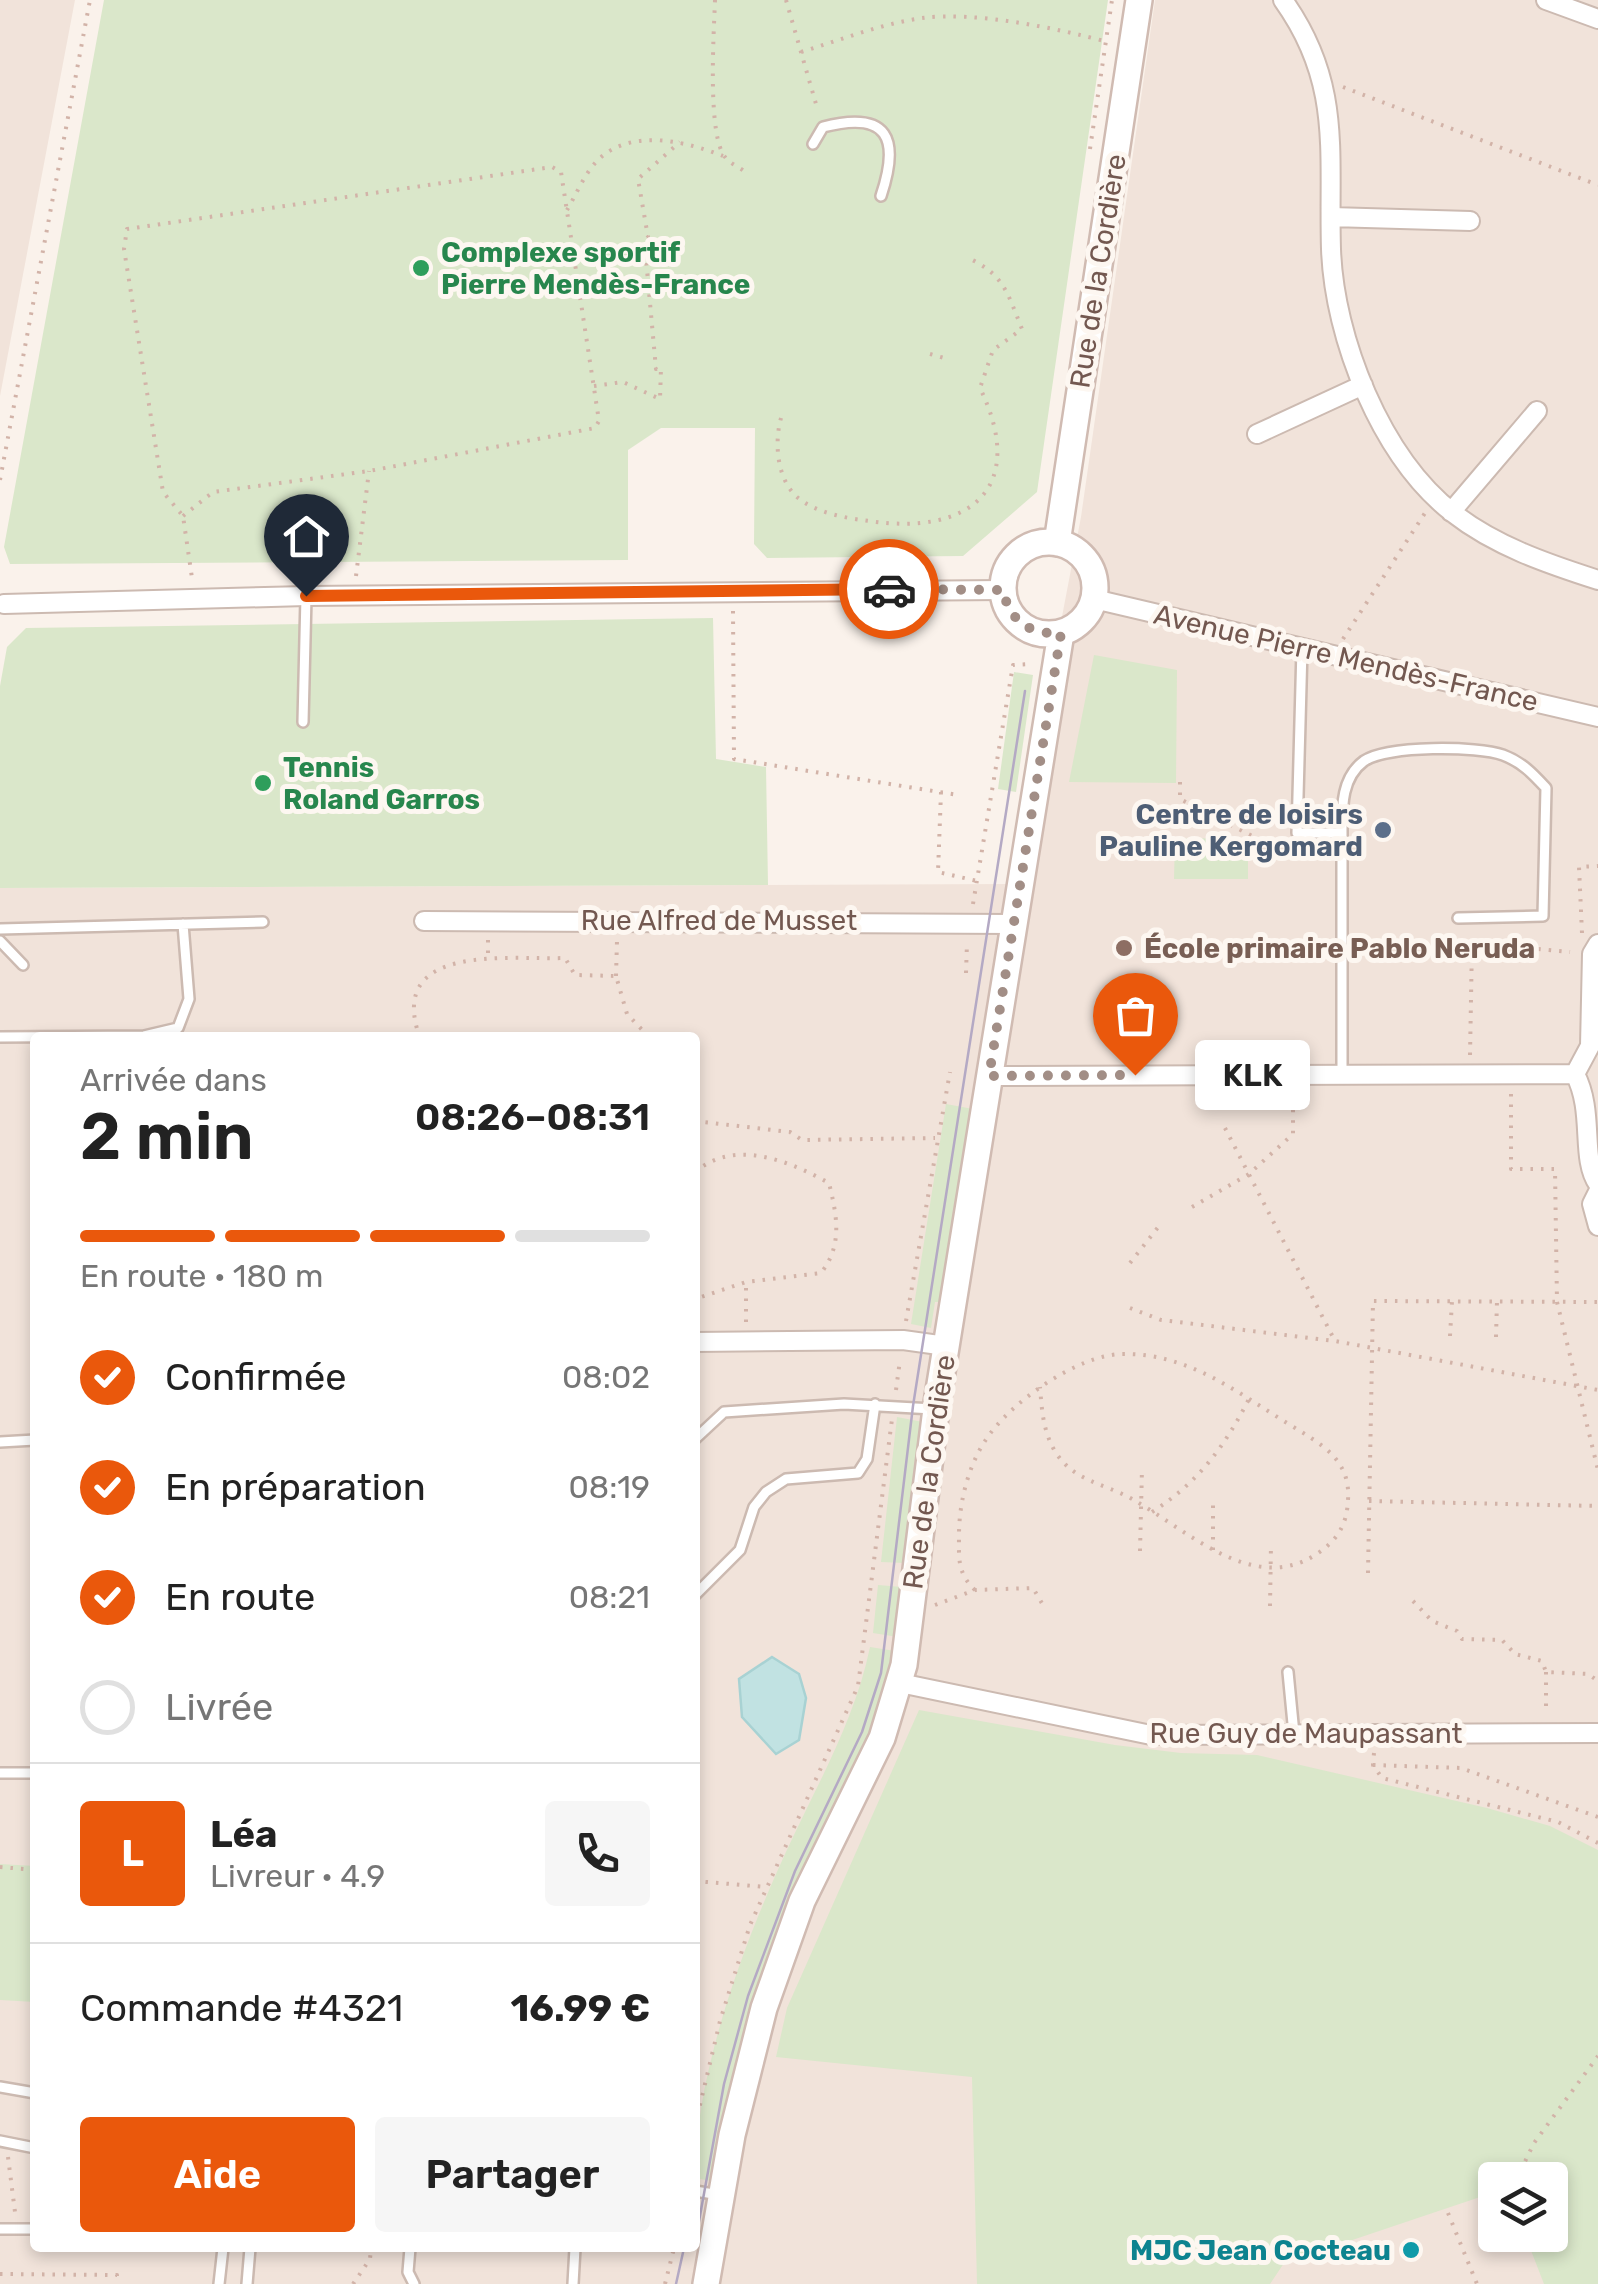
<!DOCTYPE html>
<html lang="fr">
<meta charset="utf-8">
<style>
body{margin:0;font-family:Rubik,sans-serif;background:#f6f6f6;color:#222;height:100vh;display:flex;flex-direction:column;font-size:38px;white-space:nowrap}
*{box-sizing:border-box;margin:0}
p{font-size:32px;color:#767676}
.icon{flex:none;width:55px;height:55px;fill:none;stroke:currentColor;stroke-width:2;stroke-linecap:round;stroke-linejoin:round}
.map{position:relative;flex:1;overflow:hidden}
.sheet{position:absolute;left:30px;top:1032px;width:670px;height:1220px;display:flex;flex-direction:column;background:#fff;border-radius:10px;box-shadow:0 5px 15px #0003}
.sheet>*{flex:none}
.buttons{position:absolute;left:1478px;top:2162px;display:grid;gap:20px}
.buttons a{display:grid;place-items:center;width:90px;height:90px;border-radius:10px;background:#fff;box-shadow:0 5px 15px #0003;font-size:50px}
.pin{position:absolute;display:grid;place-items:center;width:85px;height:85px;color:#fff;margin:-102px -42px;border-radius:50% 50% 50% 0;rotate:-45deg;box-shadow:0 0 10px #0007}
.pin .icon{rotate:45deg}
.courier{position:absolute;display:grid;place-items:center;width:100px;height:100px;margin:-50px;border:8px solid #ea580c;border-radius:50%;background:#fff;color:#222;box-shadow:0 2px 12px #0007}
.bubble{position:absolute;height:70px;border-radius:10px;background:#fff;box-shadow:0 5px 15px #0003;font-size:32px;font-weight:600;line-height:70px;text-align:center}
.overview em{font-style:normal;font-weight:600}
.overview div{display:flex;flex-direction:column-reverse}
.overview{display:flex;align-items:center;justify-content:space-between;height:170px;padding:0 50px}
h1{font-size:65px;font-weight:600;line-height:75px}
.bar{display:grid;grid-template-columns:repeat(4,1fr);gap:15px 10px;align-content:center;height:120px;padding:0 50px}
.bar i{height:12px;border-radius:8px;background:#e0e0e0}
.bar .active{background:#ea580c}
.bar p{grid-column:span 4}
.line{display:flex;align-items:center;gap:25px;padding:0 50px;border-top:2px solid #e0e0e0}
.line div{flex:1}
.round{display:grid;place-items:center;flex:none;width:105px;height:105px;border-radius:10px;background:#f6f6f6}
ol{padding:0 50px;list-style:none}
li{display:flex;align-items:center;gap:30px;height:110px}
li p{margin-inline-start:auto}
li .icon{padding:10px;border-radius:50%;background:#ea580c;color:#fff;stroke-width:4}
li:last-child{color:#767676}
li i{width:55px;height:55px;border:5px solid #e0e0e0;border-radius:50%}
.button{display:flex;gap:20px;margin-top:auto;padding:20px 50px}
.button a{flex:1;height:115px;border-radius:10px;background:#ea580c;color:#fff;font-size:40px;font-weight:600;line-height:115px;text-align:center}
.button a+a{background:#f6f6f6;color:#222}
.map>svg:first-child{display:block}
</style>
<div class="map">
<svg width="1598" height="2284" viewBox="0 0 1598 2284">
<rect width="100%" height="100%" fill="#faf2eb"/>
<path fill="#f1e3da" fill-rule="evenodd" d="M0,0H75L0,396Z
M1155,0H1598V2284H0V888L1011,884L1081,517ZM35,1038H695V2248H35ZM1495,2180H1550V2235H1495Z"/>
<path fill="#dae7ca" d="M104,0H1108L1037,492L963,556L767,558L754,544L755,428H661L628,450V560L10,564L4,547Z
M713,618L716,759L766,767L768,885L0,888V686L7,647L26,628Z
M1094,655L1177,670L1176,783L1069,782Z
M1014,672L1033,675L1016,792L998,789Z
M1175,838L1248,839V879H1174Z
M946,1104L973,1109L942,1302H935L931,1328L911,1324Z
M897,1417L923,1422L905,1563L881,1562Z
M878,1585L902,1587L898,1637L873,1633Z
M870,1647L895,1651C879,1732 834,1799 802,1875C760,1975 734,2075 711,2181L695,2178C695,2070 747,1934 793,1837C823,1774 856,1715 870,1647Z
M919,1710L1115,1745L1181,1753L1257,1755L1487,1808L1550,1826L1598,1850V2284H1544L1525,2235H1550V2180H1495V2192L1284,2263L1270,2284H977L972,2077L776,2057L787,2008Z
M0,1864L35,1866V2002L0,2000Z"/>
<path fill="#c1e2e2" stroke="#a8d2d3" stroke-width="2.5" d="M772,1657L799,1674L806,1698L799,1740L776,1754L742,1717L739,1679Z"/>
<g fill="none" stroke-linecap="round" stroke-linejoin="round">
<g stroke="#ccbab1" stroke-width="14">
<path id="lane" d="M813,144L823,127C889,110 900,139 881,196
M1302,648L1297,833H1342V1075
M303,722L306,596
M1342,833C1342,808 1341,778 1364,761C1387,745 1478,746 1503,755C1522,762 1533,774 1546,788L1543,916L1458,918
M0,929L263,922
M0,941L23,965
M0,1037L144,1036L178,1028L189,999L183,924
M695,1439L724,1412L844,1404L933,1409
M0,1442L35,1440
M695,1595L740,1550L754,1507L766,1492L786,1479L858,1473L867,1459L875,1404
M1288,1672L1294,1734
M0,1773H35
M0,2087L35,2093
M0,2141L35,2148
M695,2191L720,2195
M0,2229H35
M410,2248L408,2272L414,2284
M219,2284L223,2248
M247,2284L250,2248
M573,2284L575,2248"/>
</g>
<g stroke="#ccbab1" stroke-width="22">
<path id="street" d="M1283,0C1343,84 1328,153 1331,249C1334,338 1381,457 1453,513C1495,546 1548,564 1598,580
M1546,0L1598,19
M1331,217L1470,221
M1257,434L1363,385
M1451,512L1537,411
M1094,599L1598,717
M4,604L306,596L1003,590
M424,921L1013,924
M1598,944L1592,954L1590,1046L1575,1074C1595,1112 1580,1158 1598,1184
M989,1076L1575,1074
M1598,1192L1592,1204L1598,1226
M695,1342L903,1340L946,1346
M900,1683L1151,1735L1598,1733"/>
</g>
<g stroke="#d0bbb2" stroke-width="30">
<path id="secondary" d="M1003 588a46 46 0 1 1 92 0a46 46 0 1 1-92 0Z
M1057,543L1139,0
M706,2284L732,2135L764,2008L802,1901L882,1738L904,1665L936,1409L1061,633"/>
</g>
<path stroke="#d2b3a8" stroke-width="4" stroke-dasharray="2.5 8" stroke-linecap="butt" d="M715,0C714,31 707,135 725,157C729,163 739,167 744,171
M786,0L818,111
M801,52C841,40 880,24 922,18C974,11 1056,28 1108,42
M1343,87L1598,185
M1090,149L1112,0
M567,210C576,195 584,175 596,162C629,127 685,141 723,156
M930,354L948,359
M594,386L623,382L660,399L661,368L656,369L644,237H648L638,179L680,142
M781,418C774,443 777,479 797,497C816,513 845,518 869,521C969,536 1029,489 980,388L993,350L1022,329C1007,292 1004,274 966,257
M0,480L90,0
M183,516L213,492L369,471L595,428L599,421L561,172L552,167L127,229L124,249L163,492L183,516L192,578
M356,576L369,471
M733,611L734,759L958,795
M1343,639L1425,513
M1180,782V799L1260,840H1285
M941,792L938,872L977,881
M973,904L1013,665L1031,664
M1582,933L1579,867L1598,866
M488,940V961
M966,973L967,943
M616,976L617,941
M420,1038C385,942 510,960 565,958L575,975L616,976L627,1014L650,1038
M1470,1055L1472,943L1570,952
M1511,1094V1169H1555L1557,1302L1598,1470
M695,1121L790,1132L802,1140L935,1138
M1225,1128L1335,1341
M695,1172C735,1138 789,1161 829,1183C837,1216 843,1245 821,1273L746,1282L695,1299
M1192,1207L1249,1174L1293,1134V1095
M1130,1263L1159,1226
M1130,1308L1161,1320L1335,1341L1598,1390
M906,1321L950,1072
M746,1322V1282
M1450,1336L1452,1301
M1496,1337L1497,1301
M896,1390L900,1360
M1369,1501L1598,1506
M1152,1512C1199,1482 1225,1446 1250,1397
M1213,1550V1502
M1140,1551L1142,1468
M1368,1573L1373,1301L1598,1302
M975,1590C957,1573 959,1558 959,1535C959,1503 968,1467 985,1441C1009,1403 1077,1355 1122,1354C1188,1353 1235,1391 1287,1423C1319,1443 1351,1458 1348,1500C1347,1526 1336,1542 1315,1555C1252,1595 1186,1529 1132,1499C1104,1483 1075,1482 1056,1453C1043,1432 1042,1411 1040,1387
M1413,1601L1432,1621L1457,1631L1462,1639L1502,1640L1515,1654L1542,1661L1546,1672L1588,1674L1598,1681
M935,1605L975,1590L1033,1588L1043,1605
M1270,1606L1271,1544
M1546,1672V1713
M1374,1753L1373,1765L1382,1778L1558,1822L1598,1843
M1373,1765L1461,1768L1598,1817
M0,1867L35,1870
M695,1881L766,1887
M695,2126L720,2021L750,1925L858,1686L892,1419
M8,2157L15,2212
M1516,2180L1534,2143L1598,2056
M1490,2211L1495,2207
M1448,2213L1477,2284
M0,2274L117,2275V2284
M353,2284L370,2259L371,2248
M665,2284L674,2248"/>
<use href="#lane" stroke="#fff" stroke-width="9"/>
<use href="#street" stroke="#fff" stroke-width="18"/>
<use href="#secondary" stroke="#fff" stroke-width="25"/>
<path stroke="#b4a9c4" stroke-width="2.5" d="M695,2243L724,2084L748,1996L795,1871L862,1732L881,1673L913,1406L1025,691
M676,2284L684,2248"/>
</g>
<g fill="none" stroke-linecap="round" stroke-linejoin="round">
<path stroke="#a28e86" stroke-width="10" stroke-dasharray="0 18" d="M889,589L1003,590C1009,621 1030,635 1061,633L989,1076L1135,1075"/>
<path stroke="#ea580c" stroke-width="12" d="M306,596L889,589"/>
</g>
<g fill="#2e9e5b" stroke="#fdf7f1" stroke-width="4">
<circle cx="421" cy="268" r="10"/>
<circle cx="263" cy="783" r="10"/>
</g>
<circle fill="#5c6f8a" stroke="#fdf7f1" stroke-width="4" cx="1383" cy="830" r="10"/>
<circle fill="#8d6e63" stroke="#fdf7f1" stroke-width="4" cx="1124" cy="948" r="10"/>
<circle fill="#0f9aa8" stroke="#fdf7f1" stroke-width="4" cx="1411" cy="2250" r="10"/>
<g text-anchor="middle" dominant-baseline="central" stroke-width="10" stroke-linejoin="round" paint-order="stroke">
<g font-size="28" font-weight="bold" fill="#27864d" stroke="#fdf7f1" text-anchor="start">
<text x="441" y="252">Complexe sportif<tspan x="441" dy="32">Pierre Mendès-France</tspan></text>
<text x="283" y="767">Tennis<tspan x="283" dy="32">Roland Garros</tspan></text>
</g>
<g font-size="28" fill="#735850" stroke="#fdf7f1">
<text transform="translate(1098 271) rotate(-81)">Rue de la Cordière</text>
<text transform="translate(1346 658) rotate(13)">Avenue Pierre Mendès-France</text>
<text x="719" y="920">Rue Alfred de Musset</text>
<text transform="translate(929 1472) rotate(-82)">Rue de la Cordière</text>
<text x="1306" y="1733">Rue Guy de Maupassant</text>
</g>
<g font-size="28" font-weight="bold" fill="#4e5e75" stroke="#fdf7f1" text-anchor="end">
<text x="1363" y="814">Centre de loisirs<tspan x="1363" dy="32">Pauline Kergomard</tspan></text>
</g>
<g font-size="28" font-weight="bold" fill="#785e54" stroke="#fdf7f1" text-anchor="start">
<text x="1144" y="948">École primaire Pablo Neruda</text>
</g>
<g font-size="28" font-weight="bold" fill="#0d838f" stroke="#fdf7f1" text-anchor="end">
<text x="1391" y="2250">MJC Jean Cocteau</text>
</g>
</g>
</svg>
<div class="buttons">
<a><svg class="icon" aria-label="layers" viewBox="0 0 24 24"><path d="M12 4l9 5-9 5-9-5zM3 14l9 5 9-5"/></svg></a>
</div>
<div class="pin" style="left:1135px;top:1075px;background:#ea580c"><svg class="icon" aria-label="bag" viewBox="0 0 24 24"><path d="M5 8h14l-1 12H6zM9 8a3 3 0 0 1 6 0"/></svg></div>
<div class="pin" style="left:306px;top:596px;background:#1f2937"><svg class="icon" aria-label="home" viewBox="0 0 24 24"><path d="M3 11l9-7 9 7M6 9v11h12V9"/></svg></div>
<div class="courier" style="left:889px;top:589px"><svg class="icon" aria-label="car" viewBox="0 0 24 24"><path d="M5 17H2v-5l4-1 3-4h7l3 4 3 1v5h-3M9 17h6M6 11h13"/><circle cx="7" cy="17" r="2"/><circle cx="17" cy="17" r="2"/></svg></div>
<div class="bubble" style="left:1195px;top:1040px;width:115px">KLK</div>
<section class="sheet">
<div class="overview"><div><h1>2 min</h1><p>Arrivée dans</p></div><em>08:26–08:31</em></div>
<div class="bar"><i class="active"></i><i class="active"></i><i class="active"></i><i></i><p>En route · 180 m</p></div>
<ol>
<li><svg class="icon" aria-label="check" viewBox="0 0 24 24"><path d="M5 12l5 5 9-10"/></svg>Confirmée<p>08:02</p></li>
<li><svg class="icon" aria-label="check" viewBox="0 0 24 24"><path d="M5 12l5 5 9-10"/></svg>En préparation<p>08:19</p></li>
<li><svg class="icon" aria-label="check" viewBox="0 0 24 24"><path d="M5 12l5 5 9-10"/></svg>En route<p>08:21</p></li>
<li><i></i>Livrée</li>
</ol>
<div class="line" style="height:180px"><b class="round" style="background:#ea580c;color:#fff">L</b><div><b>Léa</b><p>Livreur · 4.9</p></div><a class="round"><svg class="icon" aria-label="phone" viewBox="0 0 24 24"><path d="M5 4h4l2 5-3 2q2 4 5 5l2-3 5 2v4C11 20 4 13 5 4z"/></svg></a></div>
<div class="line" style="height:130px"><div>Commande #4321</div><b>16.99 €</b></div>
<div class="button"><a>Aide</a><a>Partager</a></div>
</section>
</div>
